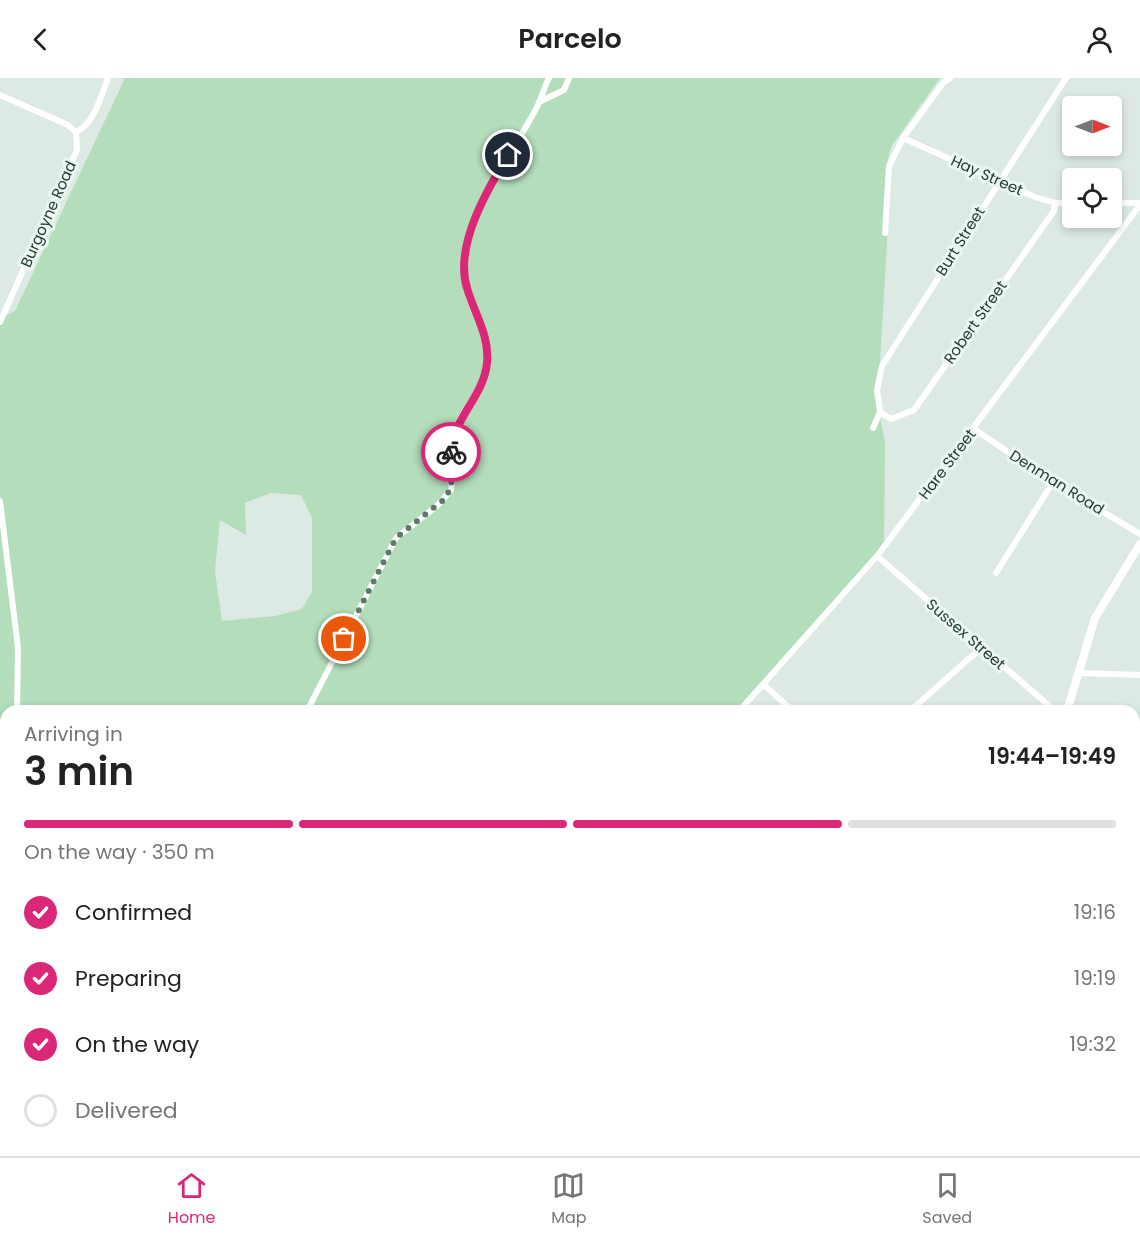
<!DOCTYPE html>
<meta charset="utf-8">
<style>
body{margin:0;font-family:Poppins,sans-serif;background:#f6f6f6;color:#222;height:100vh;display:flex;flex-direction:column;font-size:22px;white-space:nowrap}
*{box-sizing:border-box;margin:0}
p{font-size:20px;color:#767676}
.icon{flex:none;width:33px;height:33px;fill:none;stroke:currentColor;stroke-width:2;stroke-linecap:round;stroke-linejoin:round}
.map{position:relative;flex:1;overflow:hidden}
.side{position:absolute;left:0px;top:627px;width:1140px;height:452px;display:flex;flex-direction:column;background:#fff;border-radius:18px 18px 0 0;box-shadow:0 3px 9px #0003}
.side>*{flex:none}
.needle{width:39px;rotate:90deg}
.controls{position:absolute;left:1062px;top:18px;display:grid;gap:12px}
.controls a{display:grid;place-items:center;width:60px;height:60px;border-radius:6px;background:#fff;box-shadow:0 3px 9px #0003;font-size:30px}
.pin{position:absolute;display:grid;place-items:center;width:51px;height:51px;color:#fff;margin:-26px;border:3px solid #fff;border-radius:50%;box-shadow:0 2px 6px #0007}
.courier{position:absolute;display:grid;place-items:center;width:60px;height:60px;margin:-30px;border:4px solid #db2777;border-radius:50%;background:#fff;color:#222;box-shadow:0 2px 8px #0007}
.head em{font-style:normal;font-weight:600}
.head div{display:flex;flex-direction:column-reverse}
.head{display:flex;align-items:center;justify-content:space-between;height:102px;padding:0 24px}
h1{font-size:39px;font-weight:600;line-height:45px}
.bar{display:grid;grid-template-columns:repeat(4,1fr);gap:9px 6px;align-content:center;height:72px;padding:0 24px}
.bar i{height:8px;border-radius:4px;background:#e0e0e0}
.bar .selected{background:#db2777}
.bar p{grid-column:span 4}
ol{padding:0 24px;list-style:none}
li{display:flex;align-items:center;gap:18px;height:66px}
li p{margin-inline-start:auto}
li .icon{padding:6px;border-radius:50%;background:#db2777;color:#fff;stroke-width:4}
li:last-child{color:#767676}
li i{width:33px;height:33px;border:3px solid #e0e0e0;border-radius:50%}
header{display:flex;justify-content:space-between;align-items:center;height:78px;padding:0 24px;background:#fff;font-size:27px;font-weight:600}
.tab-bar{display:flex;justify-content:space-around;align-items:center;height:84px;border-top:2px solid #e0e0e0;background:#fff;font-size:16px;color:#767676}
.tab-bar a{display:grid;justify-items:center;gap:3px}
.tab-bar .selected{color:#db2777}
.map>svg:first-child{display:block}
</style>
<header><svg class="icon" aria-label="back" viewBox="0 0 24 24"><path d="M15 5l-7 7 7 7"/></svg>Parcelo<svg class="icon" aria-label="person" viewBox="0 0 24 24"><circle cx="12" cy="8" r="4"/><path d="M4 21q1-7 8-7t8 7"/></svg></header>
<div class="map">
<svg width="1140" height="1078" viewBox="0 0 1140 1078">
<rect width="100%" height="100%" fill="#ddeae3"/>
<path fill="#b3ddbb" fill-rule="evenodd" d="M125,0H940L891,69L886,89L887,165L880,285L875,312L885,365L884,470L737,633H6V643L0,640V240L15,233ZM271,415L301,417L312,440V514L302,531L275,538L222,543L215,493L220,442L246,457L245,425Z
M6,719V1072L383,1073L382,1078H0V732Z
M1140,967V1078H858V1072H1134V969Z
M575,1072H846L847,1078H573Z"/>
<path fill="#80ced4" d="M736,1072H835V1073L789,1078H726Z"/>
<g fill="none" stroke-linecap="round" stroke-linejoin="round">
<path stroke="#fff" stroke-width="6" d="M0,17L68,47L76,54
M539,24L564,12L569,0
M76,54C94,47 101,17 108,0
M903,60L1035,119L1055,125H1072
M1112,125H1140
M885,155L889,88L903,60L943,5L950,0
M0,244L77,72L76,54
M880,334L877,312L882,288L1066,0
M880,334L891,341L914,332L1054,133L1055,125
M873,350L880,334
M974,351L1053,404L1140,456
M0,423L18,570L17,633
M877,478L1055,633
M996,495L1053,404
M1080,595L1140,597
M763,606L793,633
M307,633L396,460L438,427L451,412C454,392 449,372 455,353C463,328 486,309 488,283C490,253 466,229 465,200C461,132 511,82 539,25C542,17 545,8 549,0
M739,633L877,478L1140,127
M910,633L981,570
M0,714L6,695
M1134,718H1140
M1140,804L1137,886L1140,888
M1134,938L1140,937
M20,1078L21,1072
M383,1078V1072
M484,1078V1072
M565,1078L568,1072"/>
<path stroke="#fff" stroke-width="8" d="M1067,633L1095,540L1140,466
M856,1072V1078"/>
</g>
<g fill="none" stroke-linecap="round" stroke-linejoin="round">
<path stroke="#61786f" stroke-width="6" stroke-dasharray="0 10.8" d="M344,561L396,460L447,419L452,402L451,374"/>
<path stroke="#db2777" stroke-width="8" d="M451,374C453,340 484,318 487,285C490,258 474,235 467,210C454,168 487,112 508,77"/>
</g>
<g text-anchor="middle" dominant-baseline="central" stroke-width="6" stroke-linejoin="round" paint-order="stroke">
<g font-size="15" fill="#1e3a30" stroke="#edf7f1">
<text transform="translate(987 97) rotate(24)">Hay Street</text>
<text transform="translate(48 136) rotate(-66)">Burgoyne Road</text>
<text transform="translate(960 163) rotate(-58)">Burt Street</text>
<text transform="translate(975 244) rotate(-55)">Robert Street</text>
<text transform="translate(947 386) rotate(-53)">Hare Street</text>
<text transform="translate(1057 404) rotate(32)">Denman Road</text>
<text transform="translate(966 556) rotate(41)">Sussex Street</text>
</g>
</g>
</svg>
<div class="controls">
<a><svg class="needle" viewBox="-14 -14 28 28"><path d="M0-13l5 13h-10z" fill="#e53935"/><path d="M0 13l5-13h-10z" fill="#767676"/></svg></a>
<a><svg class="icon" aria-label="locate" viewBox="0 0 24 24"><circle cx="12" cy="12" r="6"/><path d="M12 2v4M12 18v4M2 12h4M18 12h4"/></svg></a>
</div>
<div class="pin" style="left:344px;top:561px;background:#ea580c"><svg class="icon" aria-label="bag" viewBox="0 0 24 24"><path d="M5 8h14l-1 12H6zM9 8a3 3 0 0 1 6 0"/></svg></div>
<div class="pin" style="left:508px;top:77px;background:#1f2937"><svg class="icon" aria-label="home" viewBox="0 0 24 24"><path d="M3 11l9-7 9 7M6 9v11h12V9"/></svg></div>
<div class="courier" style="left:451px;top:374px"><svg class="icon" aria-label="bike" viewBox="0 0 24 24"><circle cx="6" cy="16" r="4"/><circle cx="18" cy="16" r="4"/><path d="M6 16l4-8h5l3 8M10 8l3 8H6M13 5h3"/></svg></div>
<section class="side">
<div class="head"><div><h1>3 min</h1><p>Arriving in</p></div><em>19:44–19:49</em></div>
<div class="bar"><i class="selected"></i><i class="selected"></i><i class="selected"></i><i></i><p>On the way · 350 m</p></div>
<ol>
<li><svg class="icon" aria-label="check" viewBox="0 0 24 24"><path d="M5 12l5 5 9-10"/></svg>Confirmed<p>19:16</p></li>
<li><svg class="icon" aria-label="check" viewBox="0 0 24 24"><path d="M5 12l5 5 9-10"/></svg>Preparing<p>19:19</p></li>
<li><svg class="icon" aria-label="check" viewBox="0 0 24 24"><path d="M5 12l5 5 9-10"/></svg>On the way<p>19:32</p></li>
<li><i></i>Delivered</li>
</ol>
</section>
</div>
<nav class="tab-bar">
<a class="selected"><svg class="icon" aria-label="home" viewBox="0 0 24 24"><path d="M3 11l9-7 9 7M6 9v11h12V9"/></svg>Home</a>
<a><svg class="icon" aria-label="map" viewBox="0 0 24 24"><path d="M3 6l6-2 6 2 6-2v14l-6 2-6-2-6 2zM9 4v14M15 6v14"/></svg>Map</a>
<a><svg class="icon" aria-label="saved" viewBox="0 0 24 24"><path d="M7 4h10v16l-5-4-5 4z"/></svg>Saved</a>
</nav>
